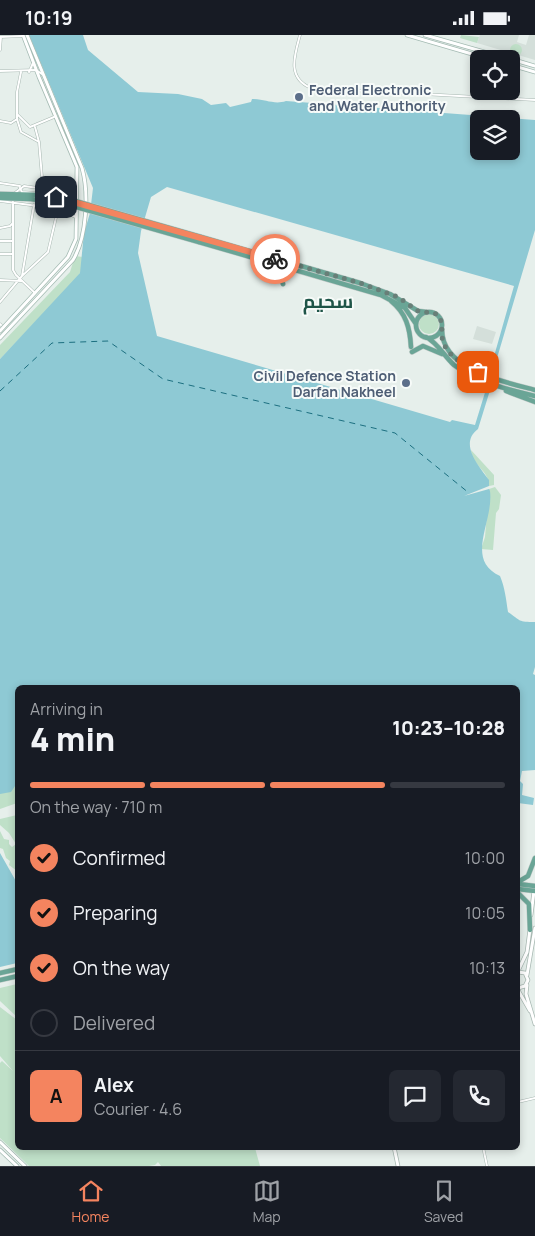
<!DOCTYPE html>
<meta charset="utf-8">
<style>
body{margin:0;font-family:Manrope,Cairo,sans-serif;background:#242831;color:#f1f3f6;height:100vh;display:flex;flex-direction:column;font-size:19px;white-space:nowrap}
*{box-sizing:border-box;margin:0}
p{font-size:16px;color:#9ea1a6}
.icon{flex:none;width:28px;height:28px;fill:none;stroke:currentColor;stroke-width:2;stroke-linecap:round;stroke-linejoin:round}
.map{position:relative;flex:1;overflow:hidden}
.drawer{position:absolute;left:15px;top:650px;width:505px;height:465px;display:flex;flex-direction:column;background:#171b24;border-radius:8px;box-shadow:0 2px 8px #0003}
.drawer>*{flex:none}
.tools{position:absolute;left:470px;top:15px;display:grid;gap:10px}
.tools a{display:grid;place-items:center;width:50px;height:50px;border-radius:8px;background:#171b24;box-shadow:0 2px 8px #0003;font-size:25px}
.pin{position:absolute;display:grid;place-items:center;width:42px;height:42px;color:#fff;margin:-21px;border-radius:10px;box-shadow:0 2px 8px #0006}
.courier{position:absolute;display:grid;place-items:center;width:50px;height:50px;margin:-25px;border:4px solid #f4845f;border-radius:50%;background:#fff;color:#222;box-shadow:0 1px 6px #0007}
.overview em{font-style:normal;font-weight:800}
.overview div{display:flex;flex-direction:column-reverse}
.overview{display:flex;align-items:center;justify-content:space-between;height:85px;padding:0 15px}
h1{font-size:32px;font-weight:800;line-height:38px}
.bar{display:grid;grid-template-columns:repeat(4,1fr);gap:8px 5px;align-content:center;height:60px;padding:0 15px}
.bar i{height:6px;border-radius:4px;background:#363941}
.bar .on{background:#f4845f}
.bar p{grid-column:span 4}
.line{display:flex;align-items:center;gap:12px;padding:0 15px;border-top:1px solid #363941}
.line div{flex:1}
.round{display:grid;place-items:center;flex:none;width:52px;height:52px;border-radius:8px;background:#242831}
ol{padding:0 15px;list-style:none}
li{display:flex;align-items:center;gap:15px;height:55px}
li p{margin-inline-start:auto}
li .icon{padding:5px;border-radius:50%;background:#f4845f;color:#111;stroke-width:4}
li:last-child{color:#9ea1a6}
li i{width:28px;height:28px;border:2px solid #363941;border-radius:50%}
.status{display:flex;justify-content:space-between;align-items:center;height:35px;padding:0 25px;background:#171b24;direction:ltr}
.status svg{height:14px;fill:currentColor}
.dock{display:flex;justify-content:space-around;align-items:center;height:70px;border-top:1px solid #363941;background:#171b24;font-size:14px;color:#9ea1a6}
.dock a{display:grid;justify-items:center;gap:2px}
.dock .on{color:#f4845f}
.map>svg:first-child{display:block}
</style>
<div class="status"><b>10:19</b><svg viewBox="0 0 49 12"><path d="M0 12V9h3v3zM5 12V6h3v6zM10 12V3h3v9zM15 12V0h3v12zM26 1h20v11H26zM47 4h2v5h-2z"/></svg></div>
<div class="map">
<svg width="535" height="1131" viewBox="0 0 535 1131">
<rect width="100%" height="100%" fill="#e6efeb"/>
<path fill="#d4dfda" d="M480,0H519L517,7L526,10L529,0H535V25L477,8Z
M477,291L496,297L492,309L473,304Z"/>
<path fill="#bfe0c8" d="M461,0L479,2L477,8L460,3Z
M510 15a6 6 0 1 1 12 0a6 6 0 1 1-12 0Z
M75,221L83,222L82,234L78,242L0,324V310L70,237Z
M419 289a10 10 0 1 1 20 0a10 10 0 1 1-20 0Z
M471,415L494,440V450L489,451C490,437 472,430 471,415Z
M495,452L501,460L499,474L496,478L493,515L481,514L485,502L489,454Z
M0,681L18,698L17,768L0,774Z
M17,780V791L15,793L17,799V836L9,830L10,826L6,823L3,814L0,813V796L4,804L9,805V809L12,812L16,809L9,798L0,790V784Z
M17,949V982L0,966V953Z
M0,972L17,985L18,1112L255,1113L260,1131H161L158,1127L155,1130L149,1131H29L0,1103V1028L2,1026L13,1036L0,1021Z"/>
<path fill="#8ec9d4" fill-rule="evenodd" d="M29,0H83L88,15L138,57L178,59L202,64L211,70L226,68L230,72L251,67L252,64C265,64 274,70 286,66L535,85V195L492,340L489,339L514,251L167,152L151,162L141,196L138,218L157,301L450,387L452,385L475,390L487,351L491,352L478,394C458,409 480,432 489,445V451L464,461L489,454L490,456C494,487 464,524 500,541C505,553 506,564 508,577C521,586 518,587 535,587V632L533,639L535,640V735L522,736L520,746L523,749L522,760L534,763L533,770L518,768V652H18L17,748L11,757L0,759V324L80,238L84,198L90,178L93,153ZM479,84H511V116H479Z
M0,818L17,848V928L0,932Z"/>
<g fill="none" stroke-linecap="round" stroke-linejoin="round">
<path stroke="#1c6f80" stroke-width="1" stroke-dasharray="6 5" stroke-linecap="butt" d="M0,356L52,308L108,306L163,344L395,398L469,458"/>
<g stroke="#a8b8b2" stroke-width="3">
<path id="minor" d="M300,0C295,19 286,43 311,53L535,65
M0,2L23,1
M0,15L1,2
M0,36L36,35L42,39
M29,37L33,28
M17,79L30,92L54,82
M17,84L21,97L39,107L43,154
M0,86L11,88L17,84V57L21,37
M35,92L39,107
M0,148L20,151
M20,153L22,157L36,158
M66,157L77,150
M15,158L24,151L66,157L73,164
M0,166L53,173L76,182
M13,167V235L16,240L35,258
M63,176L75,173
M0,193L10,191L13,188
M0,206H13
M0,219H12
M22,241L34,170
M0,245L21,246
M0,267L22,241L48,217L58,174
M0,289L1,290
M518,1067L535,1063
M483,1112L487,1131"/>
</g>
<g stroke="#a8b8b2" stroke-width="4.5">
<path id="tertiary" d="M531,880L534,856
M518,936L527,917L530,894
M518,937L525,938L528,945L525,951L518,953
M527,940L535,893
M527,950L526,959L535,989
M518,955L530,976
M394,1112L398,1131"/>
</g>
<g stroke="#a4bbb3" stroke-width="4.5">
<path id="secondary" d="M407,0L489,24
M425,0L509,24
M511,24L535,31
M511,30L535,37
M0,296L68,222L76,204L77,132L39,42L23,0
M0,303L73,225C87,202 89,158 82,133L27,0
M0,1107L25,1131
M0,1115L17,1131"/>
</g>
<g stroke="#c2cac8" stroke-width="5.5">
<path id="primary" d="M0,159L45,160L68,164
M0,163L31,164L66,169
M201,202L360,248L390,259L418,276L426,277
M199,207L381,260L405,273L416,289
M277,229L283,249
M391,266C406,278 410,293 411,312
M416 290a13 13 0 1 1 26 0a13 13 0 1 1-26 0Z
M442,294C441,335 505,347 535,355
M426,302C438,308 444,321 454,330C478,348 507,354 535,361
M412,317L423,311L442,319
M506,356L535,367
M518,847L528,841L535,823
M518,849L535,851
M518,854L535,856
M518,858L529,869L530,895
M0,938L18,934
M0,945L18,941"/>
</g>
<use href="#minor" stroke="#fff" stroke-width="2"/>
<use href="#tertiary" stroke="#fff" stroke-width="3"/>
<use href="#secondary" stroke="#fff" stroke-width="3"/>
<use href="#primary" stroke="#6aa596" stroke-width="4.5"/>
<g stroke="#c2cac8" stroke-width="5.5" stroke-linecap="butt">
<path id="primary-bridge" d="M68,164L201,202
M66,169L199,207"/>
</g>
<use href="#primary-bridge" stroke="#6aa596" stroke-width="4.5"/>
</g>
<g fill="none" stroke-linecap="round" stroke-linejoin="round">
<path stroke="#687f78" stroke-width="5" stroke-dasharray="0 9" d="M275,224L360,248L398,262L418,276L437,279C444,287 441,293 442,302C444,319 464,330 478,337"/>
<path stroke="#f4845f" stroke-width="6" d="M56,162L275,224"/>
</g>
<g fill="#5c6f8a" stroke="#f7fbf9" stroke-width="2">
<circle cx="299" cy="62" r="5"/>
<circle cx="406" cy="348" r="5"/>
</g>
<g text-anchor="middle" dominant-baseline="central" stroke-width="4" stroke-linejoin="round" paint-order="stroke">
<g font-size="14" font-weight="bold" fill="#4e5e75" stroke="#f7fbf9" text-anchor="start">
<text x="309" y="54">Federal Electronic<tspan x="309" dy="16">and Water Authority</tspan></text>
<text x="396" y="340" text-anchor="end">Civil Defence Station<tspan x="396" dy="16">Darfan Nakheel</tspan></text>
</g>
<g font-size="19" font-weight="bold" fill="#1f5548" stroke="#f7fbf9">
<text x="328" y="266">سحيم</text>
</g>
</g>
</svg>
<div class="tools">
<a><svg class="icon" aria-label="locate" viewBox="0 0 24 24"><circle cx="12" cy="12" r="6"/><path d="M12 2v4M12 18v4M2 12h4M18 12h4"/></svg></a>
<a><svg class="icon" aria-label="layers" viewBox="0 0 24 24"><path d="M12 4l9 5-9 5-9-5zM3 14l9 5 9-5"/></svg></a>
</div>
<div class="pin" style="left:478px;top:337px;background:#ea580c"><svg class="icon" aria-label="bag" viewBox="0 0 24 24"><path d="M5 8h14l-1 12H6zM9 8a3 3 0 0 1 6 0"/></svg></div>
<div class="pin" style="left:56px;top:162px;background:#1f2937"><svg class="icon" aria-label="home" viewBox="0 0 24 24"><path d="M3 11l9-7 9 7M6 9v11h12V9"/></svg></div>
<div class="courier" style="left:275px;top:224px"><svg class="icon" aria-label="bike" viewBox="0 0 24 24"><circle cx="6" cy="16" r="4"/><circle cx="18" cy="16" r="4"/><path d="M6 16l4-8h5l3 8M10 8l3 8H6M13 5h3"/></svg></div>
<section class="drawer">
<div class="overview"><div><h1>4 min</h1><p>Arriving in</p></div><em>10:23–10:28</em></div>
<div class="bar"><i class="on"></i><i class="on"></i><i class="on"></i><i></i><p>On the way · 710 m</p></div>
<ol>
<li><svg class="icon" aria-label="check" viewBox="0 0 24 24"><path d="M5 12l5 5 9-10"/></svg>Confirmed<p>10:00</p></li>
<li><svg class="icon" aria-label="check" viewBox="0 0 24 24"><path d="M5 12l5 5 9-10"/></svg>Preparing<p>10:05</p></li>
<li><svg class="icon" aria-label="check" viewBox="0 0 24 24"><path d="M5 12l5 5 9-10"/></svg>On the way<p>10:13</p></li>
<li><i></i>Delivered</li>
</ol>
<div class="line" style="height:90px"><b class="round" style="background:#f4845f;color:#111">A</b><div><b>Alex</b><p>Courier · 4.6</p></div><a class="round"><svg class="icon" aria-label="chat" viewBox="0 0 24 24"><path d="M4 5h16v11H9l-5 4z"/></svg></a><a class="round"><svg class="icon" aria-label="phone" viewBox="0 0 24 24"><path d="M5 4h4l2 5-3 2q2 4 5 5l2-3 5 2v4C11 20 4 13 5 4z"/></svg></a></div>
</section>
</div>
<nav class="dock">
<a class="on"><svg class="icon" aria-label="home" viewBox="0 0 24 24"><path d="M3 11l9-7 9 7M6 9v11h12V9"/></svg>Home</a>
<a><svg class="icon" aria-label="map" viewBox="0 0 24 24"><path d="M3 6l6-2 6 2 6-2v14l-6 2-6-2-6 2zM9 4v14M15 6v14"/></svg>Map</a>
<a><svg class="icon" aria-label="saved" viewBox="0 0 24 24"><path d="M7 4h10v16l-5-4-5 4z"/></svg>Saved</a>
</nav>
